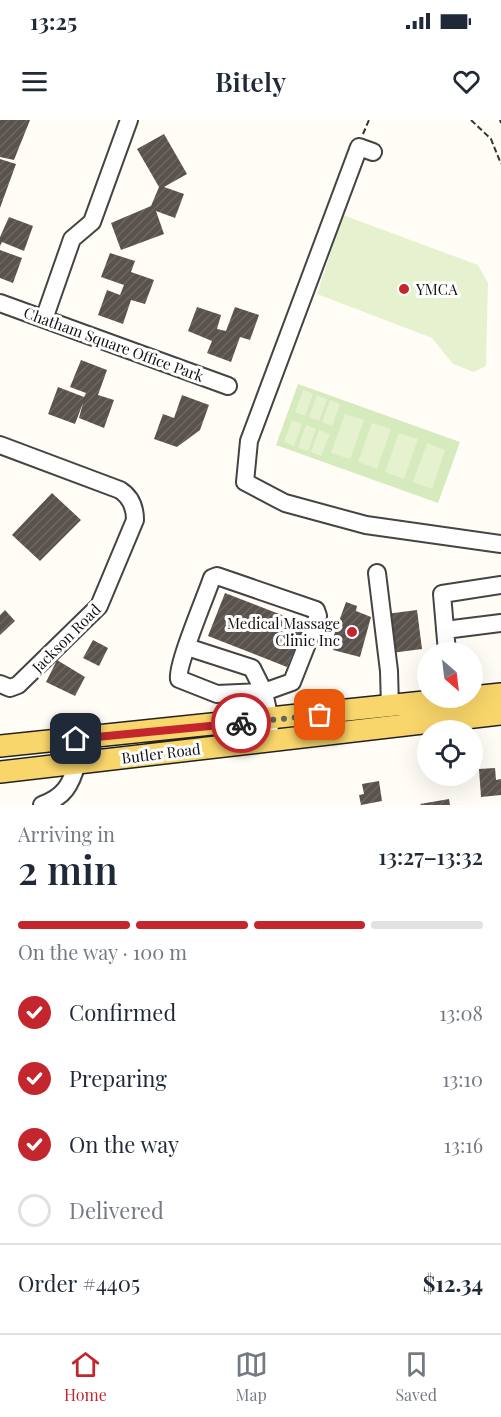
<!DOCTYPE html>
<meta charset="utf-8">
<style>
body{margin:0;font-family:"Playfair Display",serif;background:#f2f2f3;color:#1f2937;height:100vh;display:flex;flex-direction:column;font-size:22px;white-space:nowrap}
*{box-sizing:border-box;margin:0}
p{font-size:20px;color:#747a83}
.icon{flex:none;width:33px;height:33px;fill:none;stroke:currentColor;stroke-width:2;stroke-linecap:round;stroke-linejoin:round}
.map{position:relative;height:685px;overflow:hidden}
.sheet{display:flex;flex-direction:column;background:#fff;flex:1}
.sheet>*{flex:none}
.needle{width:39px;rotate:152deg}
.buttons{position:absolute;left:417px;top:522px;display:grid;gap:12px}
.buttons a{display:grid;place-items:center;width:66px;height:66px;border-radius:50%;background:#fff;box-shadow:0 6px 24px #0002;font-size:30px}
.pin{position:absolute;display:grid;place-items:center;width:51px;height:51px;color:#fff;margin:-26px;border-radius:12px;box-shadow:0 3px 9px #0006}
.courier{position:absolute;display:grid;place-items:center;width:60px;height:60px;margin:-30px;border:4px solid #c4262e;border-radius:50%;background:#fff;color:#222;box-shadow:0 2px 8px #0007}
.overview em{font-style:normal;font-weight:600}
.overview div{display:flex;flex-direction:column-reverse}
.overview{display:flex;align-items:center;justify-content:space-between;height:102px;padding:0 18px}
h1{font-size:39px;font-weight:600;line-height:45px}
.bar{display:grid;grid-template-columns:repeat(4,1fr);gap:9px 6px;align-content:center;height:72px;padding:0 18px}
.bar i{height:8px;border-radius:4px;background:#e0e1e3}
.bar .current{background:#c4262e}
.bar p{grid-column:span 4}
.line{display:flex;align-items:center;gap:15px;padding:0 18px;border-top:2px solid #e0e1e3}
.line div{flex:1}
ol{padding:0 18px;list-style:none}
li{display:flex;align-items:center;gap:18px;height:66px}
li p{margin-inline-start:auto}
li .icon{padding:6px;border-radius:50%;background:#c4262e;color:#fff;stroke-width:4}
li:last-child{color:#747a83}
li i{width:33px;height:33px;border:3px solid #e0e1e3;border-radius:50%}
.status{display:flex;justify-content:space-between;align-items:center;height:42px;padding:0 30px;background:#fff;direction:ltr}
.status svg{height:16px;fill:currentColor}
header{display:flex;justify-content:space-between;align-items:center;height:78px;padding:0 18px;background:#fff;font-size:27px;font-weight:600}
.tabs{display:flex;justify-content:space-around;align-items:center;height:84px;border-top:2px solid #e0e1e3;background:#fff;font-size:16px;color:#747a83}
.tabs a{display:grid;justify-items:center;gap:3px}
.tabs .current{color:#c4262e}
.map>svg:first-child{display:block}
</style>
<div class="status"><b>13:25</b><svg viewBox="0 0 49 12"><path d="M0 12V9h3v3zM5 12V6h3v6zM10 12V3h3v9zM15 12V0h3v12zM26 1h20v11H26zM47 4h2v5h-2z"/></svg></div>
<header><svg class="icon" aria-label="menu" viewBox="0 0 24 24"><path d="M4 6h16M4 12h16M4 18h16"/></svg>Bitely<svg class="icon" aria-label="heart" viewBox="0 0 24 24"><path d="M12 20l-8-8c-3-5 5-10 8-4 3-6 11-1 8 4z"/></svg></header>
<div class="map">
<svg width="501" height="685" viewBox="0 0 501 685">
<defs>
<pattern id="building-hatch" width="6" height="6" patternUnits="userSpaceOnUse" patternTransform="scale(1.5)"><rect width="6" height="6" fill="#5a524d"/><path d="M-1 1l2-2M0 6l6-6M5 7l2-2" fill="none" stroke="#6d6662"/></pattern>
</defs>
<rect width="100%" height="100%" fill="#fffdf5"/>
<path fill="#d5ebbd" d="M298,264L460,322L438,383L276,325Z"/>
<path fill="#e6f2cf" d="M343,95L478,145L488,163L486,246L474,252L453,244L432,218L317,174Z
M303,270L313,274L305,296L295,292Z
M317,275L327,279L319,301L309,297Z
M330,280L340,284L332,306L322,302Z
M345,294L364,300L350,339L331,333Z
M292,300L302,304L294,326L284,322Z
M372,303L391,309L377,349L358,342Z
M306,305L316,309L308,331L298,327Z
M319,310L330,314L321,336L311,332Z
M399,313L418,319L404,359L385,352Z
M427,323L445,330L432,369L413,362Z"/>
<path fill="url(#building-hatch)" d="M0,0H30L14,40L0,37Z
M164,14L187,54L164,67L184,74L175,98L156,91L164,114L121,130L111,103L151,86L159,67L137,29Z
M0,39L16,44L0,88Z
M9,97L33,106L24,131L2,122L0,126V117Z
M0,130L22,138L13,163L0,158Z
M110,133L135,141L131,152L154,160L145,184L131,180L123,204L98,195L107,170L120,175L124,165L101,157Z
M197,187L221,195L217,209L226,211L235,187L259,195L250,220L240,217L231,242L207,233L212,221L188,211Z
M81,240L107,250L98,275L114,280L104,308L79,298L83,283L75,304L48,294L58,267L84,277L86,273L70,267Z
M182,275L209,285L200,310L177,327L154,319L163,294L174,298Z
M52,373L81,400L40,441L12,415Z
M225,473L305,504L287,547L208,516Z
M346,482L357,486L356,491L371,497L360,537L333,530L334,527L330,526Z
M5,490L15,501L0,515V495Z
M417,490L422,529L391,533L386,494Z
M93,520L108,528L99,546L83,538Z
M57,540L85,557L75,576L46,562Z
M495,648L496,660L501,659V675L481,677L479,649Z
M379,661L382,681L361,685L359,675L364,674L362,664Z
M449,679L450,685H421L420,684Z"/>
<g fill="none" stroke-linecap="round" stroke-linejoin="round">
<g stroke="#444" stroke-width="20">
<path id="minor" d="M373,32L359,27L249,321L245,362L285,383L366,405L501,424
M0,183L228,266
M44,199L72,119L92,102L129,0
M0,325L120,370C131,377 135,387 135,400L99,486L18,565L10,568L0,564
M377,453L389,551L390,587
M445,510L501,503
M187,527L252,548L264,572L217,574L179,559C176,546 206,476 212,458L217,456L316,490L318,496L292,562L264,572L270,600L269,621
M447,532L442,474L501,465
M42,685C64,677 71,665 77,643"/>
</g>
<g stroke="#222" stroke-width="24">
<path id="major" d="M0,626L501,574
M0,652L501,594"/>
</g>
<path stroke="#333" stroke-width="2" stroke-dasharray="6 3" stroke-linecap="butt" d="M471,0L491,19L501,44
M500,0L501,3
M363,14L369,0"/>
<use href="#minor" stroke="#fff" stroke-width="16"/>
<use href="#major" stroke="#f9d66b" stroke-width="21"/>
</g>
<g fill="none" stroke-linecap="round" stroke-linejoin="round">
<path stroke="#646461" stroke-width="6" stroke-dasharray="0 10.8" d="M241,603L320,595"/>
<path stroke="#c4262e" stroke-width="8" d="M76,619L241,603"/>
</g>
<g fill="#c4262e" stroke="#fff" stroke-width="2">
<circle cx="404" cy="169" r="6"/>
<circle cx="352" cy="512" r="6"/>
</g>
<g text-anchor="middle" dominant-baseline="central" stroke-width="6" stroke-linejoin="round" paint-order="stroke">
<g font-size="15" fill="#111" stroke="#fff" text-anchor="start">
<text x="416" y="169">YMCA</text>
<text x="340" y="503" text-anchor="end">Medical Massage<tspan x="340" dy="17">Clinic Inc</tspan></text>
</g>
<g font-size="15" fill="#111" stroke="#fff">
<text transform="translate(114 224) rotate(20)">Chatham Square Office Park</text>
<text transform="translate(66 518) rotate(-45)">Jackson Road</text>
<text transform="translate(161 633) rotate(-7)">Butler Road</text>
</g>
</g>
</svg>
<div class="buttons">
<a><svg class="needle" viewBox="-14 -14 28 28"><path d="M0-13l5 13h-10z" fill="#e53935"/><path d="M0 13l5-13h-10z" fill="#747a83"/></svg></a>
<a><svg class="icon" aria-label="locate" viewBox="0 0 24 24"><circle cx="12" cy="12" r="6"/><path d="M12 2v4M12 18v4M2 12h4M18 12h4"/></svg></a>
</div>
<div class="pin" style="left:320px;top:595px;background:#ea580c"><svg class="icon" aria-label="bag" viewBox="0 0 24 24"><path d="M5 8h14l-1 12H6zM9 8a3 3 0 0 1 6 0"/></svg></div>
<div class="pin" style="left:76px;top:619px;background:#1f2937"><svg class="icon" aria-label="home" viewBox="0 0 24 24"><path d="M3 11l9-7 9 7M6 9v11h12V9"/></svg></div>
<div class="courier" style="left:241px;top:603px"><svg class="icon" aria-label="bike" viewBox="0 0 24 24"><circle cx="6" cy="16" r="4"/><circle cx="18" cy="16" r="4"/><path d="M6 16l4-8h5l3 8M10 8l3 8H6M13 5h3"/></svg></div>
</div>
<section class="sheet">
<div class="overview"><div><h1>2 min</h1><p>Arriving in</p></div><em>13:27–13:32</em></div>
<div class="bar"><i class="current"></i><i class="current"></i><i class="current"></i><i></i><p>On the way · 100 m</p></div>
<ol>
<li><svg class="icon" aria-label="check" viewBox="0 0 24 24"><path d="M5 12l5 5 9-10"/></svg>Confirmed<p>13:08</p></li>
<li><svg class="icon" aria-label="check" viewBox="0 0 24 24"><path d="M5 12l5 5 9-10"/></svg>Preparing<p>13:10</p></li>
<li><svg class="icon" aria-label="check" viewBox="0 0 24 24"><path d="M5 12l5 5 9-10"/></svg>On the way<p>13:16</p></li>
<li><i></i>Delivered</li>
</ol>
<div class="line" style="height:78px"><div>Order #4405</div><b>$12.34</b></div>
</section>
<nav class="tabs">
<a class="current"><svg class="icon" aria-label="home" viewBox="0 0 24 24"><path d="M3 11l9-7 9 7M6 9v11h12V9"/></svg>Home</a>
<a><svg class="icon" aria-label="map" viewBox="0 0 24 24"><path d="M3 6l6-2 6 2 6-2v14l-6 2-6-2-6 2zM9 4v14M15 6v14"/></svg>Map</a>
<a><svg class="icon" aria-label="saved" viewBox="0 0 24 24"><path d="M7 4h10v16l-5-4-5 4z"/></svg>Saved</a>
</nav>
